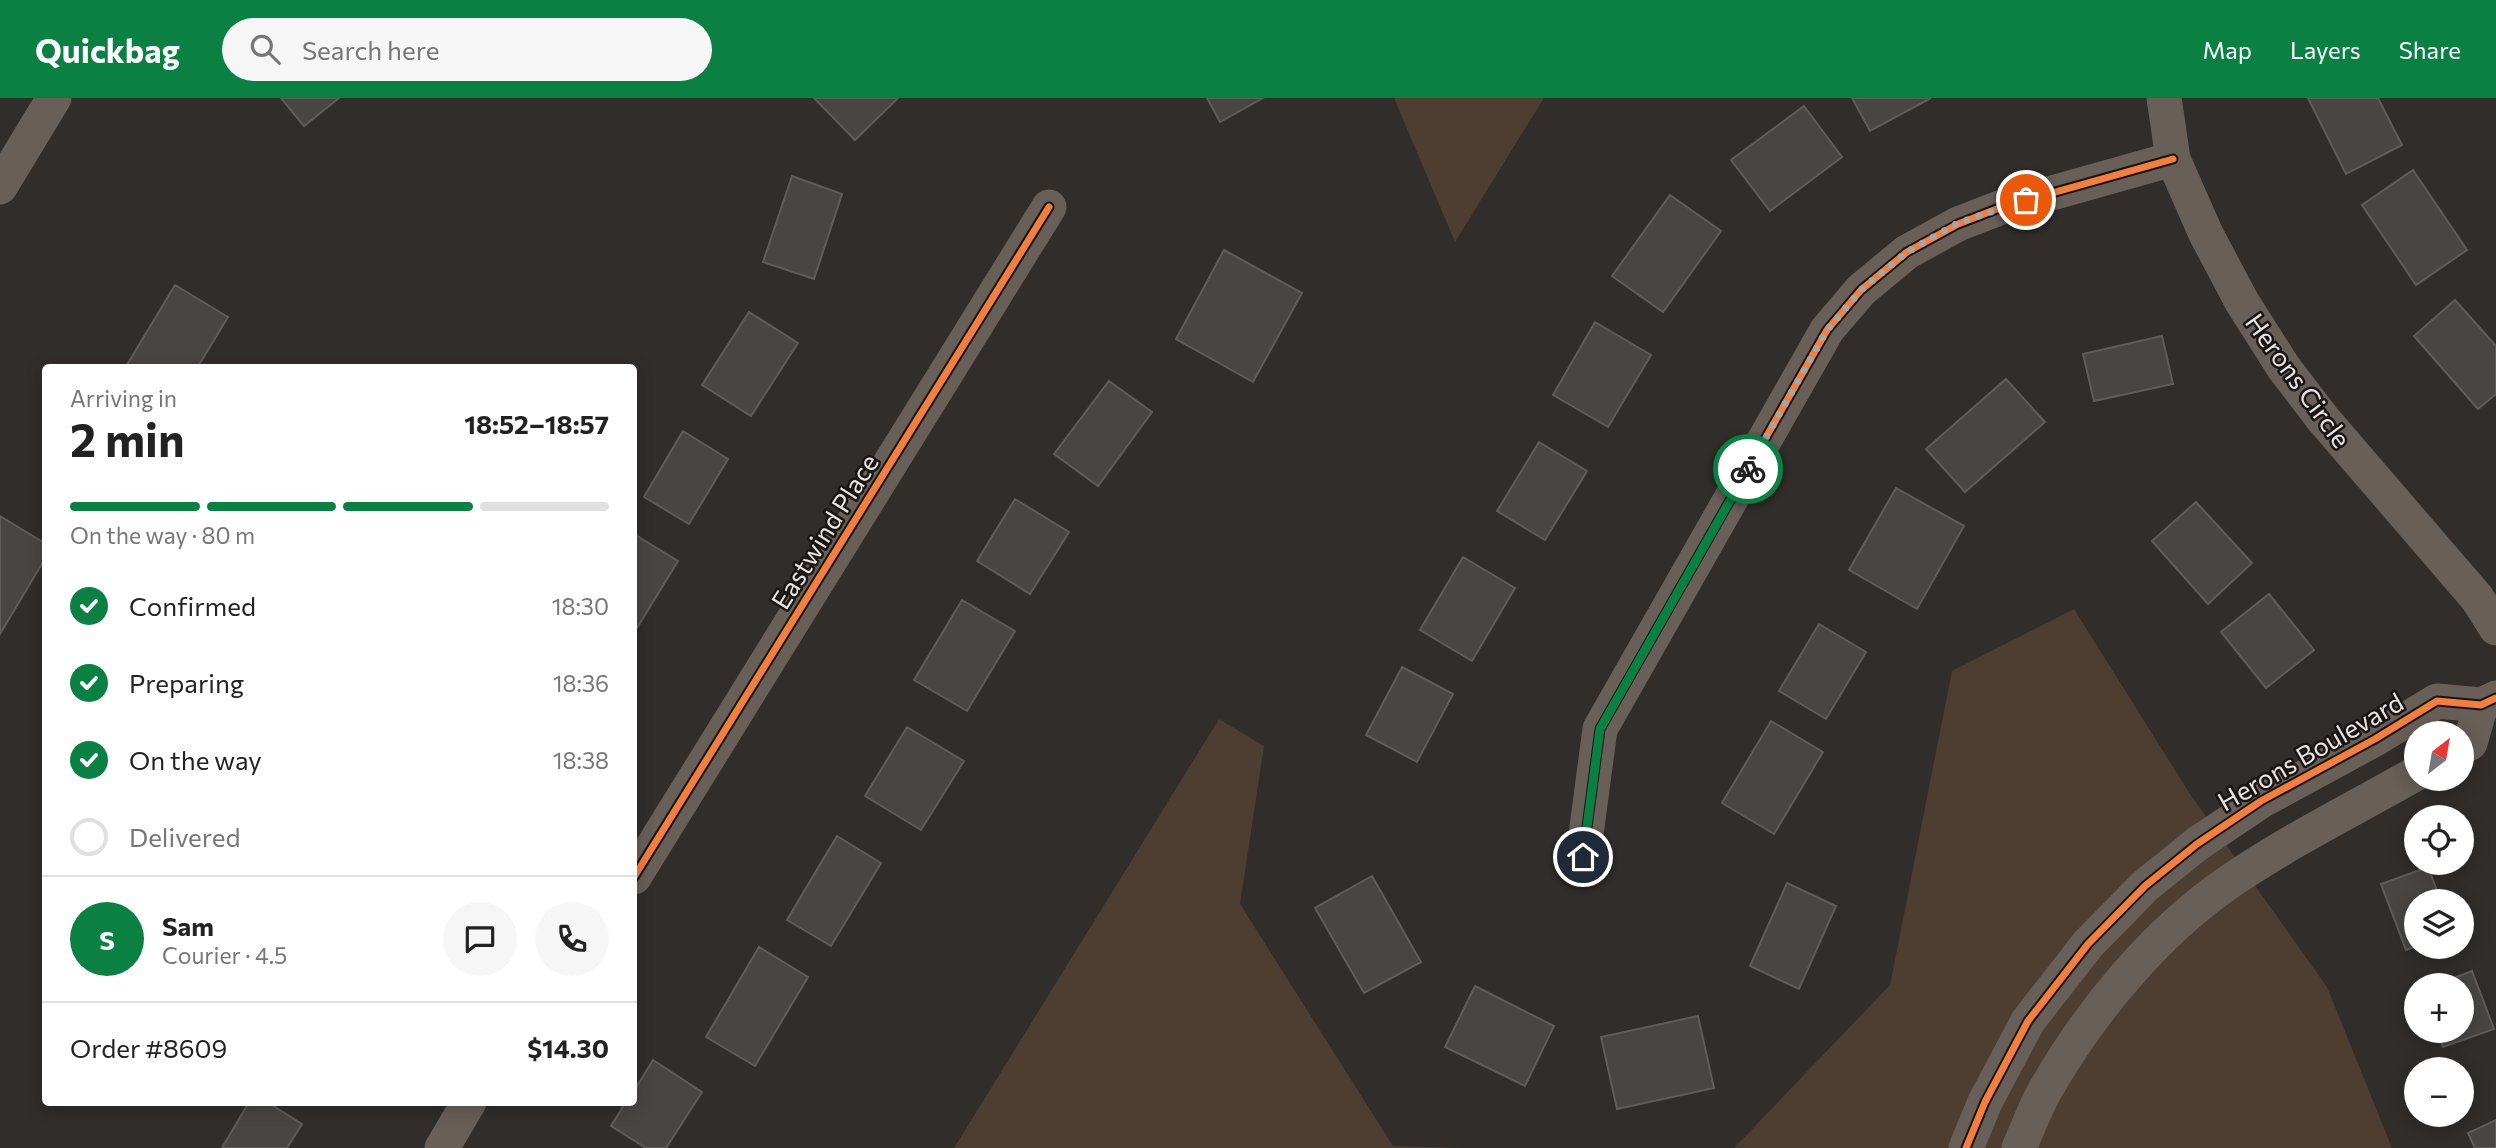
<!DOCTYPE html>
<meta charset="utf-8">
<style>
body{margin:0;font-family:Commissioner,sans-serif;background:#f6f6f6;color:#222;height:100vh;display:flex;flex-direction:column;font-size:26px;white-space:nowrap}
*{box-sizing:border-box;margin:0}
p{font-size:23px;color:#767676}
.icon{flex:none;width:38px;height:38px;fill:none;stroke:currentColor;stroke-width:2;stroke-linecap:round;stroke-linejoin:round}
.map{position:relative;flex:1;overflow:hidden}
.drawer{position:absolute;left:42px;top:266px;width:595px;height:742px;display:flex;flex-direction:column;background:#fff;border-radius:7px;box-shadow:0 4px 18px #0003}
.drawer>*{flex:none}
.needle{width:46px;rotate:31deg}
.tools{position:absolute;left:2404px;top:623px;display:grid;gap:14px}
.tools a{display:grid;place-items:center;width:70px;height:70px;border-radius:50%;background:#fff;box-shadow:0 4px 18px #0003;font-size:35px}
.pin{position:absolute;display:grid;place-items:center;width:60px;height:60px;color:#fff;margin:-30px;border:4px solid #fff;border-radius:50%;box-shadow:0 2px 7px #0007}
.courier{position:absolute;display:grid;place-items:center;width:70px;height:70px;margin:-35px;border:5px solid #0b8043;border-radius:50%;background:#fff;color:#222;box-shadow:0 2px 9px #0007}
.headline em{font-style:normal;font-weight:700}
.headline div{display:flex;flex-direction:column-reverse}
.headline{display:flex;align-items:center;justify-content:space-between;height:119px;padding:0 28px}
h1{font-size:46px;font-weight:700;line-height:52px}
.bar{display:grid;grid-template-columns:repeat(4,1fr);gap:10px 7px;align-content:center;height:84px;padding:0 28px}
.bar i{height:9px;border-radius:5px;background:#e0e0e0}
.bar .active{background:#0b8043}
.bar p{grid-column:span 4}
.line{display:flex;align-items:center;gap:18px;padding:0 28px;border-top:2px solid #e0e0e0}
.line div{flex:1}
.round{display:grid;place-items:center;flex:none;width:74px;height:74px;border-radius:37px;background:#f6f6f6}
ol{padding:0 28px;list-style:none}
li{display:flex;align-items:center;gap:21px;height:77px}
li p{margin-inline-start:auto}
li .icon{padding:7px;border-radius:50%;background:#0b8043;color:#fff;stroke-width:4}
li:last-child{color:#767676}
li i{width:38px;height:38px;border:4px solid #e0e0e0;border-radius:50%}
header{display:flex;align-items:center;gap:42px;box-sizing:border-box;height:98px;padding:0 35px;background:#0b8043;color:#fff}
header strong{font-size:33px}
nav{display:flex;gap:38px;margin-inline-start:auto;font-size:24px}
.search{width:490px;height:63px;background:#f6f6f6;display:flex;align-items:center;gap:18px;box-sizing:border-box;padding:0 24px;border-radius:38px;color:#767676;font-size:26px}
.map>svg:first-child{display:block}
</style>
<header>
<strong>Quickbag</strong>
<div class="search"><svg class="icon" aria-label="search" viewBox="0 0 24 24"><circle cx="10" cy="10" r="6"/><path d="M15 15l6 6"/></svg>Search here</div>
<nav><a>Map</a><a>Layers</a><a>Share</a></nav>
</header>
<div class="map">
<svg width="2496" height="1050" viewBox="0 0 2496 1050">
<rect width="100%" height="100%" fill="#302d2b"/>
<path fill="#4e3d31" d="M1394,0H1544L1455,144Z
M2074,511L2190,696L2327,889L2392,1050H1734L1890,887L1952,573Z
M1219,621L1264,648L1240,806L1393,1048L1467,1050H954Z"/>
<path fill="#484543" stroke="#5f5c5b" stroke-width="2" d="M281,0H339L304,28Z
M814,0H898L855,42Z
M1207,0H1263L1220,24Z
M1852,0H1931L1870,33Z
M2308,0H2378L2402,47L2346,76Z
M1804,8L1842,59L1770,113L1731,62Z
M2413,72L2467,152L2416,187L2362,107Z
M792,78L842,96L814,181L763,164Z
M1670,97L1721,133L1663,214L1612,178Z
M1224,152L1302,195L1253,284L1176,241Z
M175,187L228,219L197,270H125Z
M2455,202L2496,248V296L2478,311L2414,238Z
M749,214L798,245L751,318L702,287Z
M1595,224L1651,257L1608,329L1553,297Z
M2162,238L2173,286L2094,303L2083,256Z
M2006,281L2045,324L1965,394L1926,351Z
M1109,283L1152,314L1098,388L1054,356Z
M683,333L728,361L689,426L644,399Z
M1539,344L1587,373L1545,442L1497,413Z
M1896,390L1964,428L1917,511L1849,472Z
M1015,401L1069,434L1030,496L977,463Z
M2196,404L2252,465L2208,506L2152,443Z
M0,418L46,446V459L0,536Z
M634,436L678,463L634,535Z
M1463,459L1515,490L1472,563L1420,532Z
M2269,496L2314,552L2266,590L2221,534Z
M962,502L1015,533L967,613L914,582Z
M1819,526L1866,554L1826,621L1779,593Z
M1402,569L1453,596L1417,664L1366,637Z
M1771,623L1823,654L1774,736L1722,705Z
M907,629L964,663L921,732L865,698Z
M837,738L881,765L831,848L787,822Z
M2428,769L2441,803H2417V848L2406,852L2381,786Z
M1372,778L1421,864L1364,895L1315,810Z
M1787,785L1836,808L1799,891L1750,868Z
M759,849L808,879L755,968L706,939Z
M2472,873L2494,931L2443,949L2437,933H2462V887H2435Z
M1475,888L1554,928L1525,988L1445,949Z
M1698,918L1714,990L1617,1011L1601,939Z
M653,962L702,994L666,1050H646L611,1028L626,1004H634V993Z
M249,1004H267L302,1026L287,1050H222Z
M2496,1022V1050H2475L2468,1035Z"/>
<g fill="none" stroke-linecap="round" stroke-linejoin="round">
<path stroke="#695f59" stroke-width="35" d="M2164,0L2173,61L2206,136L2242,204L2284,270L2323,321L2477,500L2496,530
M0,89L54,0
M2462,649L2470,645L2481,607
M1583,759L1600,631L1827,232L1861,192L1907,154L1958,126L2002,109L2173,61
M634,779L1049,109
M442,1050L469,1004
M1966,1050L1985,1004L2028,923L2088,846L2145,788L2197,746L2261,703L2375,641L2437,603L2481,607L2496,600
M2019,1050C2027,1032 2034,1013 2043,996C2088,916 2155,834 2232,782C2291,742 2355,710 2417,675"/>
<g stroke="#181514" stroke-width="11">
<path id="cycleway" d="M1583,759L1600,631L1827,232L1861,192L1907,154L1958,126L2002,109L2173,61
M634,779L1049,109
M1966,1050L1985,1004L2028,923L2088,846L2145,788L2197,746L2261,703L2375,641L2437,603L2481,607L2496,600"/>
</g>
<use href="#cycleway" stroke="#f27e40" stroke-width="7"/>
</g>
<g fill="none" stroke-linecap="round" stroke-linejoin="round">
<path stroke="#a8a5a3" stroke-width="7" stroke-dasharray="0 12.6" d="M1748,371L1827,232L1861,192L1907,154L1958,125L2026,102"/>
<path stroke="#0b8043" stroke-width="9" d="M1583,759L1600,631L1748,371"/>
</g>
<g text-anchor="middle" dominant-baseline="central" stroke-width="5" stroke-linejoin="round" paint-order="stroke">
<g font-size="26" fill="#e9e5e3" stroke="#181514">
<text transform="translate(2299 282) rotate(54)">Herons Circle</text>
<text transform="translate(824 433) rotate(-58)">Eastwind Place</text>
<text transform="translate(2310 653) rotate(-30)">Herons Boulevard</text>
</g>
</g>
</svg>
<div class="tools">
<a><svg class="needle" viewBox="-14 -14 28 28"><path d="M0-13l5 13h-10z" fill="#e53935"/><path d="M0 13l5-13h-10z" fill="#767676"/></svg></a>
<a><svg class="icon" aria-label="locate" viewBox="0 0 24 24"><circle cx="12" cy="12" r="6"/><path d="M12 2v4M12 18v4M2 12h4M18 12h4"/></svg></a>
<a><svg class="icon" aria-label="layers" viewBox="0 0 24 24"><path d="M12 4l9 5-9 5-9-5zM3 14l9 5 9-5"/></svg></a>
<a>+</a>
<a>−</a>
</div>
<div class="pin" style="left:2026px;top:102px;background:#ea580c"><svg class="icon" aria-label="bag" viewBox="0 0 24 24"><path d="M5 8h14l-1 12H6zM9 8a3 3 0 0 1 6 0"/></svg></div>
<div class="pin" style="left:1583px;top:759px;background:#1f2937"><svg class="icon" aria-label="home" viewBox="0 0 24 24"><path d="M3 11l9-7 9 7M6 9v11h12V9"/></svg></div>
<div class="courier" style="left:1748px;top:371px"><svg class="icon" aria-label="bike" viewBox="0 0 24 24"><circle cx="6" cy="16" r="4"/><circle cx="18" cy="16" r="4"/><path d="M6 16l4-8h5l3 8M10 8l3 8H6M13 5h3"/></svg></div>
<section class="drawer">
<div class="headline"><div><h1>2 min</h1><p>Arriving in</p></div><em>18:52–18:57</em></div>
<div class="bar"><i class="active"></i><i class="active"></i><i class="active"></i><i></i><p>On the way · 80 m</p></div>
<ol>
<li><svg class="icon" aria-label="check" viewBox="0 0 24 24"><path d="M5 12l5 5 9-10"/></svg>Confirmed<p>18:30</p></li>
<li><svg class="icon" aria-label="check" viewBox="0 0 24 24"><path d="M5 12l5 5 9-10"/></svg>Preparing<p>18:36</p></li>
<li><svg class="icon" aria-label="check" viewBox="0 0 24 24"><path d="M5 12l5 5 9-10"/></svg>On the way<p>18:38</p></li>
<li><i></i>Delivered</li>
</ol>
<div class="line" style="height:126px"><b class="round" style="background:#0b8043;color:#fff">S</b><div><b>Sam</b><p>Courier · 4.5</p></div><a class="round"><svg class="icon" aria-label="chat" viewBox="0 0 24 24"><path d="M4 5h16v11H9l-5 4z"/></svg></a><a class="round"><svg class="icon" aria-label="phone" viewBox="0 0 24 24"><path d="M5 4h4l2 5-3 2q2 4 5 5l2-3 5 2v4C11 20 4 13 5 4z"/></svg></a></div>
<div class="line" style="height:91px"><div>Order #8609</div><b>$14.30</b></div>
</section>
</div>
